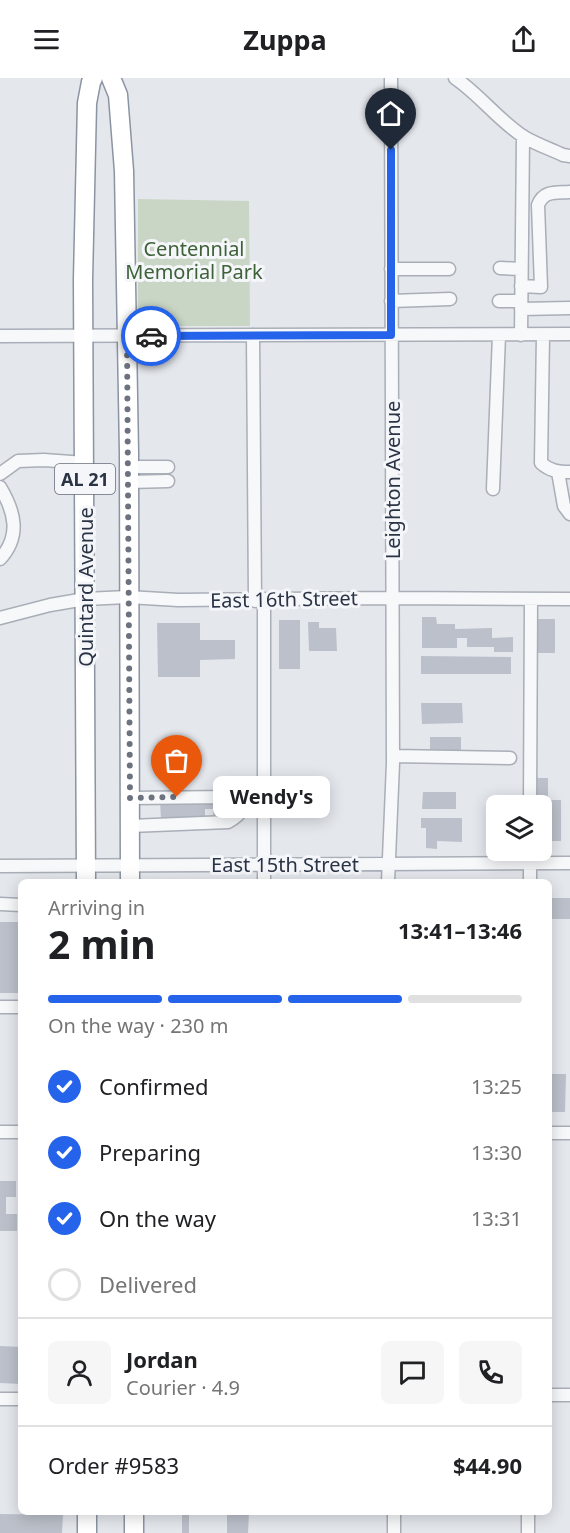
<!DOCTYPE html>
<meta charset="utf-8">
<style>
body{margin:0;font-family:"Noto Sans",sans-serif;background:#f6f6f6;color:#202124;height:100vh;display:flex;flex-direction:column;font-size:22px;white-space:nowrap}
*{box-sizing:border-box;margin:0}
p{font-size:20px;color:#757577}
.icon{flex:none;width:33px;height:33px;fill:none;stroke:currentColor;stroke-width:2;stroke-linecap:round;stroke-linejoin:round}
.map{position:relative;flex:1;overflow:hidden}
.side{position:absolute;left:18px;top:801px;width:534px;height:636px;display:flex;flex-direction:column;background:#fff;border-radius:9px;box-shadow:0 3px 15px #0003}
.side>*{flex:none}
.fabs{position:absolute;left:486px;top:717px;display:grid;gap:12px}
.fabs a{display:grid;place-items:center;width:66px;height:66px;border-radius:9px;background:#fff;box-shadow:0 3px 15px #0003;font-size:30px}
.pin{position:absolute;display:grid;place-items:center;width:51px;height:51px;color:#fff;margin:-62px -26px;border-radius:50% 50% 50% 0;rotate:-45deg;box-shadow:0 0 6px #0007}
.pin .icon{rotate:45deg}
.courier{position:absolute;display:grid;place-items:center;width:60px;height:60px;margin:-30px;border:4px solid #2563eb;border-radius:50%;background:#fff;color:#222;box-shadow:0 2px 8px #0007}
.bubble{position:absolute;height:42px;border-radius:9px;background:#fff;box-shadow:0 3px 15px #0003;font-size:20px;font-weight:700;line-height:42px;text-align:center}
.head em{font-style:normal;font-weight:700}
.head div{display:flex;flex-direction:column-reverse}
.head{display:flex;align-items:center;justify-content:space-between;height:102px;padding:0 30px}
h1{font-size:39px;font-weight:700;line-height:45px}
.bar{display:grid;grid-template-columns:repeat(4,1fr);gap:9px 6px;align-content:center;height:72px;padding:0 30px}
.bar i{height:8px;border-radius:4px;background:#e0e0e0}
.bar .selected{background:#2563eb}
.bar p{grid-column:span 4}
.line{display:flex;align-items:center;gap:15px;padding:0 30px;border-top:2px solid #e0e0e0}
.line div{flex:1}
.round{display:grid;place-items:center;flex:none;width:63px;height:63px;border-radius:9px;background:#f6f6f6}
ol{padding:0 30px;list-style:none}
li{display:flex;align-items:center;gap:18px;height:66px}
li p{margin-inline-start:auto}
li .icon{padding:6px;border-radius:50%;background:#2563eb;color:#fff;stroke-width:4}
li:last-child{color:#757577}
li i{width:33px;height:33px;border:3px solid #e0e0e0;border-radius:50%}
header{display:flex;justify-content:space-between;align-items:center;height:78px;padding:0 30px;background:#fff;font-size:27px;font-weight:700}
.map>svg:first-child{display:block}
</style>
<header><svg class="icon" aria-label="menu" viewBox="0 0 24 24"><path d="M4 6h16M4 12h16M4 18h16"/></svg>Zuppa<svg class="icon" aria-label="share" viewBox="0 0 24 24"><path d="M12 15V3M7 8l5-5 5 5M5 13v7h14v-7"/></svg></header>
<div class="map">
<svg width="570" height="1455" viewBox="0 0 570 1455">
<rect width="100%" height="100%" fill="#e4e7ec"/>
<path fill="#c9d6c5" d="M138,121L249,123L250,248H149L138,241Z"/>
<path fill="#bbc0ca" d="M422,539H436L437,546H455V551L492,550V560L513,559V574H494V569H467V560H457V570H422Z
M537,541H555V575H536Z
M279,542H300V591H279Z
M308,544H319V550H336L337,573H309Z
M157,545H200V562H235V581L200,582V599H158Z
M421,578L511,579V596H421Z
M421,625H462L463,645L422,646Z
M430,659H461V676H430Z
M534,700H548V722H561V763H547V759H542V728H534Z
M423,714H456V731H422Z
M160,723H220V740H213V731H205V740L161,741Z
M421,740H462V764L437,763V771L426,770V750H421Z
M549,820H570V841H549Z
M0,844H21V915H0Z
M549,996H566L565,1034H549Z
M0,1103H16V1119H6V1136H17V1153H0Z
M0,1268L21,1269V1306L0,1305Z
M182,1434H189V1455H182Z
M227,1434H249L248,1455H227Z
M0,1436L63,1437L62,1455H0Z"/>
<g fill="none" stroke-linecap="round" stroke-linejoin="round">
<g stroke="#a9aeb7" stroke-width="15">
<path id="minor" d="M455,0C480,17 498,42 524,59C536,66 550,71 563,77L570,78
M500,190L521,191
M391,191H449
M521,208L541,209L538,127C544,112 556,115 570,114
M391,223L450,221
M499,223H521
M521,231L570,230
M253,257L255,523
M521,257L523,58
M543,257L541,385C550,393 558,394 570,394
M0,258L570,256
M129,389H168
M558,394L564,428L570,436
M0,396L18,383L44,382L85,385
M129,404L168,403
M0,409C15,434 21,458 0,481
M493,411L499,257
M264,523V804
M0,540L50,527L85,521L128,519L178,522L393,520L570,521
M393,678L510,680
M130,720L234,719C252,726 239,738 228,744L130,748
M530,728L531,521
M0,788L570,785
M388,804L393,685L391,0
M530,804V772
M0,826L21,827
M0,929H21
M0,1054H21
M549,1055H570
M549,1317H570
M0,1321H21
M394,1434V1455
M528,1455V1434"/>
</g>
<g stroke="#8b94a3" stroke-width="21">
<path id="highway" d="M111,0L118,17L124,93L129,375L130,804
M86,804L83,202L87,25L91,4L93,0
M87,1434V1455
M134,1434V1455"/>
</g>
<use href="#minor" stroke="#f7f8fa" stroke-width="12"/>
<use href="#highway" stroke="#fff" stroke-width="18"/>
</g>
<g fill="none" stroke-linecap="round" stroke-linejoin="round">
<path stroke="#6c737f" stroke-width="6" stroke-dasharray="0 10.8" d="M151,258H127L130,720L177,719"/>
<path stroke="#2563eb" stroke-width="8" d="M151,258L391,257V72"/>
</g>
<g text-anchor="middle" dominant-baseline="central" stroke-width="6" stroke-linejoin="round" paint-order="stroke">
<rect fill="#f4f6f9" stroke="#676e7b" stroke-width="1.5" x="55" y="386" width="60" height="30" rx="4.5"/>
<g font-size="18" font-weight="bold" fill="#2b3445">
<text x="85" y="401">AL 21</text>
</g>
<g font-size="20" fill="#3f6138" stroke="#f4f6f9">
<text x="194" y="170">Centennial<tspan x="194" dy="23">Memorial Park</tspan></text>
</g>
<g font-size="20" fill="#2b3445" stroke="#f4f6f9">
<text transform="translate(392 402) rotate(-90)">Leighton Avenue</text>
<text transform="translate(85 509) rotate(-90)">Quintard Avenue</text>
<text transform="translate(284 521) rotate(-1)">East 16th Street</text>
<text x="285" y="786">East 15th Street</text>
</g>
</g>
</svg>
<div class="fabs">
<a><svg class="icon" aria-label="layers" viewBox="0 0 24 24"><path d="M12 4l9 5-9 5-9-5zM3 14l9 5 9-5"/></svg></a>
</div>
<div class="pin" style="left:177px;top:719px;background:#ea580c"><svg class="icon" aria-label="bag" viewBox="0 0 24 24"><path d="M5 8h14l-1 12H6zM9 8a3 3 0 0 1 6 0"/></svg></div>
<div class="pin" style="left:391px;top:72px;background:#1f2937"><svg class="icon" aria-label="home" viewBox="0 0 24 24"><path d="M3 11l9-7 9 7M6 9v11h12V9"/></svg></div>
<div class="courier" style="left:151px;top:258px"><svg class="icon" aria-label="car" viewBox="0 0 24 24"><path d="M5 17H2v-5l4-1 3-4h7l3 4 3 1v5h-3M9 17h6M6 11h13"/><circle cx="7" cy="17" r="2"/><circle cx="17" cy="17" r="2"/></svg></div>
<div class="bubble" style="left:213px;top:698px;width:117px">Wendy's</div>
<section class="side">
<div class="head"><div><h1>2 min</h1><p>Arriving in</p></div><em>13:41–13:46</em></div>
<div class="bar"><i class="selected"></i><i class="selected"></i><i class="selected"></i><i></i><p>On the way · 230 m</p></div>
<ol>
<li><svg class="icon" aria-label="check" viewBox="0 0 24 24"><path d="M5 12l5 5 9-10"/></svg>Confirmed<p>13:25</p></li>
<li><svg class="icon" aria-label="check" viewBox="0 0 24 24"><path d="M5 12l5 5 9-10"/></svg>Preparing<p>13:30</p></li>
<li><svg class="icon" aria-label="check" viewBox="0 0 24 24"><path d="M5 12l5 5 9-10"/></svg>On the way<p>13:31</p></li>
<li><i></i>Delivered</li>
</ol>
<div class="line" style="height:108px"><a class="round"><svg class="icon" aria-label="person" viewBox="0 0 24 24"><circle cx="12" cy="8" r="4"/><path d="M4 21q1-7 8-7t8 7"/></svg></a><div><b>Jordan</b><p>Courier · 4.9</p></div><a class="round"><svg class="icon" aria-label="chat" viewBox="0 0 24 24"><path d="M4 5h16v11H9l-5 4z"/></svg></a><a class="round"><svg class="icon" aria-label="phone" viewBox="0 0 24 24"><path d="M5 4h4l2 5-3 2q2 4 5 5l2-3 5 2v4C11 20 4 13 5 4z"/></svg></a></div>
<div class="line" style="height:78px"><div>Order #9583</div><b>$44.90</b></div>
</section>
</div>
